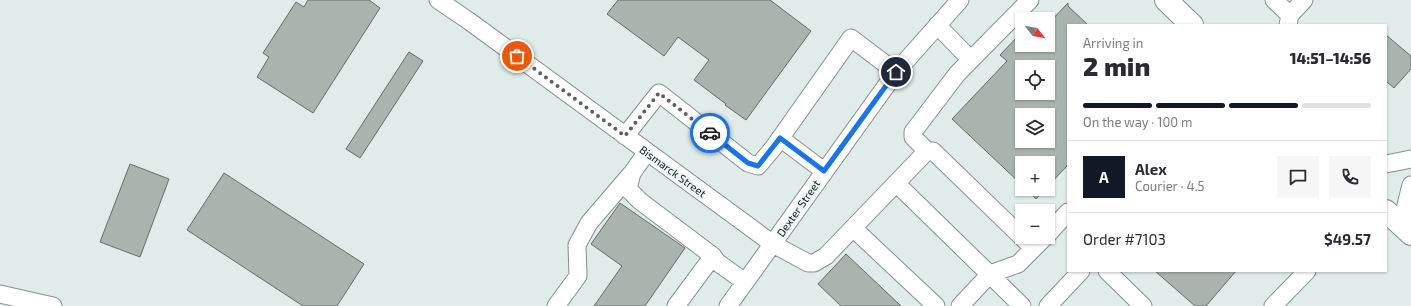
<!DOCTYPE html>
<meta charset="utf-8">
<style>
body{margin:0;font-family:"Exo 2",sans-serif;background:#f7f7f7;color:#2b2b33;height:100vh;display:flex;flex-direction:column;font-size:15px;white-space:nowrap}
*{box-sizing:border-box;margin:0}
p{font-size:13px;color:#7c7c81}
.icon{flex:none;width:22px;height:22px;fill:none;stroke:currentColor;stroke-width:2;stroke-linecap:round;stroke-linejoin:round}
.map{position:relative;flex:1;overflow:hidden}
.drawer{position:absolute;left:1067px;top:24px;width:320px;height:248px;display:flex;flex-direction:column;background:#fff;border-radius:0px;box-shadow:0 1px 3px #0004}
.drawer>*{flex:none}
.needle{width:26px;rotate:121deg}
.tools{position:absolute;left:1015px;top:12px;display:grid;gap:8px}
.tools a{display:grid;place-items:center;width:40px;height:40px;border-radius:0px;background:#fff;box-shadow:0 1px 3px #0004;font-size:20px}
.pin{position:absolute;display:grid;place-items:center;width:34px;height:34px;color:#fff;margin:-17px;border:2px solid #fff;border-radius:50%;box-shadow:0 1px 4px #0007}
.courier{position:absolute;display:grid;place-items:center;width:40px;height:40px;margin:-20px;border:3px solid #1a73e8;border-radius:50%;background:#fff;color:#222;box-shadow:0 1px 5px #0007}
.head em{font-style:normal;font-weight:800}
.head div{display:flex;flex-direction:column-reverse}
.head{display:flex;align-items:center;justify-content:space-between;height:68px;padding:0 16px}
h1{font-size:26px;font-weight:800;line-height:30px}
.bar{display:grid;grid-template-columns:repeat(4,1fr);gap:6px 4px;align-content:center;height:48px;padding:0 16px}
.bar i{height:5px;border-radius:3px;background:#e1e1e2}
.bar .current{background:#111827}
.bar p{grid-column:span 4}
.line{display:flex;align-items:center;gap:10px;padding:0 16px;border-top:1px solid #e1e1e2}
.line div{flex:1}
.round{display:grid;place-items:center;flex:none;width:42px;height:42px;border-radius:0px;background:#f7f7f7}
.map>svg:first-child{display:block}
</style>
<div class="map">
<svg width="1411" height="306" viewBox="0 0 1411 306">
<rect width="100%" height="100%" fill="#dfecea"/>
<path fill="#aab4ae" stroke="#646d67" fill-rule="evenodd" d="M308,0H369L380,8L313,113L257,77L269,57L263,53L296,2L304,7Z
M618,0H770L811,31L746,120L725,105L726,104L694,80L709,60L678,37L664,56L607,14Z
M1068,3V6L1088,25H1068V165L1048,186V163H1022V185L952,119L1007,61L1000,55L1022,32V52L1029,45H1048V24ZM1022,67H1048V93H1022ZM1022,115H1048V141H1022Z
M1386,35L1411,56V69L1394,88L1386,81Z
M409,52L423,61L360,158L346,149Z
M130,164L169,179L140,257L100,242Z
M224,173L364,264L337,306H303L187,230Z
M1026,189H1045L1036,199Z
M620,203L685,248L645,306H594L622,266L591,244Z
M846,254L901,306H841L818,284Z
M1155,271H1236L1206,306H1195Z"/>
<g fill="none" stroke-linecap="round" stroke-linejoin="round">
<g stroke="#85918f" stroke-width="19">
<path id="minor" d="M438,0L469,21L773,244L808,263H814L826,256L927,151H933L1030,245L1038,244L1045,237
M1274,0L1290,15L1288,25
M1290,15L1304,0
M937,25L971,60
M625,136L659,93L748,163L758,166L774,147L851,38L896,72
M780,138L824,171
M927,151L913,137V132L957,74L1030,0
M647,152L632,173L628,189L640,201L713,256L717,262L745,282
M1386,164L1411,159
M896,183L1022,306
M1401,225L1411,185
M853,228L936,306
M1048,234L1068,212
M1107,271L1143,306
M0,294L53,306
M556,306L578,276L577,245L589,223L631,174
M676,306L713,256
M728,306L896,72L960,0
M960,306L990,274L1018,264L1038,244
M1048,306L1081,271
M1273,306L1307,271"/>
</g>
<g stroke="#85918f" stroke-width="24">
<path id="major" d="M1166,0L1192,25
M1386,211L1411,234"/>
</g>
<use href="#minor" stroke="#fff" stroke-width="17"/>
<use href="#major" stroke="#fff" stroke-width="22"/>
</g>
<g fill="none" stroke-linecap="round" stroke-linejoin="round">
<path stroke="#5a6260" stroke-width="4" stroke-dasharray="0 7.2" d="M517,56L625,136L659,93L710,133"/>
<path stroke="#1a73e8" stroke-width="5" d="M710,133L748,163L758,166L780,138L824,171L896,72"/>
</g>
<g text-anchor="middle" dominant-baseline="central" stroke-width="4" stroke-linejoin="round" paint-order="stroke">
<g font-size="11" fill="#121716" stroke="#ecf9f7">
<text transform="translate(673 171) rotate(36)">Bismarck Street</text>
<text transform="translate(798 208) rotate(-55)">Dexter Street</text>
</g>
</g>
</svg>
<div class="tools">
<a><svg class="needle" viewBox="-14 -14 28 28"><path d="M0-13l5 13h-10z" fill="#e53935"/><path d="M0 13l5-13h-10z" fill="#7c7c81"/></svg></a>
<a><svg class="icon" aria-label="locate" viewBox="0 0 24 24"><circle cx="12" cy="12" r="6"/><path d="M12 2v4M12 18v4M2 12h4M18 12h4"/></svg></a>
<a><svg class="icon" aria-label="layers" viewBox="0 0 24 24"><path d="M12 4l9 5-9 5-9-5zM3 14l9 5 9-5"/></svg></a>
<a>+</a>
<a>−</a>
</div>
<div class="pin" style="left:517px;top:56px;background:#ea580c"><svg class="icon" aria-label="bag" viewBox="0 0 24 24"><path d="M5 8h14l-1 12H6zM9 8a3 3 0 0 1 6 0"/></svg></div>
<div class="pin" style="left:896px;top:72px;background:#1f2937"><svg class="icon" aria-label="home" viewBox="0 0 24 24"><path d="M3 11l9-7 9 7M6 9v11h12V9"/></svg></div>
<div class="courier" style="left:710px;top:133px"><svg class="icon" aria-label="car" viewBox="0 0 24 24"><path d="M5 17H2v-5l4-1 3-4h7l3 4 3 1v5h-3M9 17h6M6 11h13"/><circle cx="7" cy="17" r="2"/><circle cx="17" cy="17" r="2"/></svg></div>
<section class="drawer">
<div class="head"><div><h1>2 min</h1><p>Arriving in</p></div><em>14:51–14:56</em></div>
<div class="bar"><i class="current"></i><i class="current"></i><i class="current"></i><i></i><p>On the way · 100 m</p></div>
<div class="line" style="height:72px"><b class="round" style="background:#111827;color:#fff">A</b><div><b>Alex</b><p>Courier · 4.5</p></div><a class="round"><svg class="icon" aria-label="chat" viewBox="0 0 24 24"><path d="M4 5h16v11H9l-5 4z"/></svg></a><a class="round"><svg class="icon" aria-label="phone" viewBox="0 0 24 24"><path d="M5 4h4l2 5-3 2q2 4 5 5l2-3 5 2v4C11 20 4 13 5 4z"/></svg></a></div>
<div class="line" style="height:52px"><div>Order #7103</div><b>$49.57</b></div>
</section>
</div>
